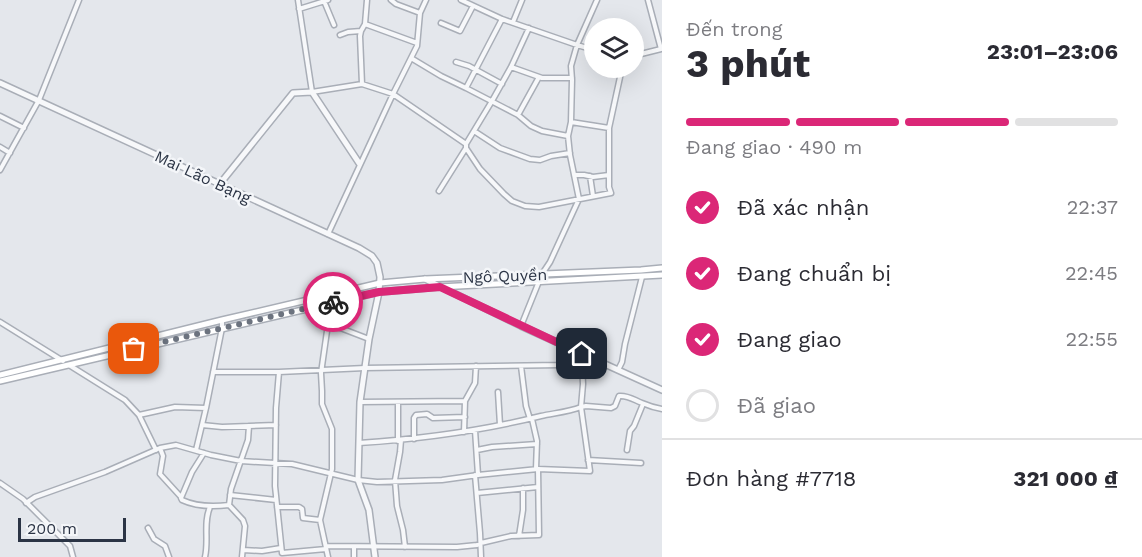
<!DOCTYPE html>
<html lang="vi">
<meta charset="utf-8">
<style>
body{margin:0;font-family:"Work Sans",sans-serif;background:#f7f7f7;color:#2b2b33;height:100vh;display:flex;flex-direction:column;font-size:22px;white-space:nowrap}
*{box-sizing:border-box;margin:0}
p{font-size:20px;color:#7c7c81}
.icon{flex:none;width:33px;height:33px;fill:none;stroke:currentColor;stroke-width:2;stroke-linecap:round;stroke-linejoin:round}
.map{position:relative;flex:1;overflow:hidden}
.sheet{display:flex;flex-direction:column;background:#fff;width:480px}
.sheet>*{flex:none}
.tools{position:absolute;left:584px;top:18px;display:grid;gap:12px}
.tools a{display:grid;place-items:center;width:60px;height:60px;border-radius:50%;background:#fff;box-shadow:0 6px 24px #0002;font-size:30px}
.scale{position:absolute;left:18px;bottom:15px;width:108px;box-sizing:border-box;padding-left:6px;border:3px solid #2b3445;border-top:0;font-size:16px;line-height:21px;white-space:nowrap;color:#2b3445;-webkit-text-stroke:4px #f4f6f9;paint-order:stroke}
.pin{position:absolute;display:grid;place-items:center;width:51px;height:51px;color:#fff;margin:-26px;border-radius:12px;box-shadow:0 3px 9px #0006}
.courier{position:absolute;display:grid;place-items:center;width:60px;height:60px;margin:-30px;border:4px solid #db2777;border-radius:50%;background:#fff;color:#222;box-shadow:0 2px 8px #0007}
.overview em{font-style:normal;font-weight:700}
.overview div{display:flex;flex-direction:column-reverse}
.overview{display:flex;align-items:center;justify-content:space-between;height:102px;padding:0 24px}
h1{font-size:39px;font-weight:700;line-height:45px}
.bar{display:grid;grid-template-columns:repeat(4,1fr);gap:9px 6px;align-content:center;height:72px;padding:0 24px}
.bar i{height:8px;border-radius:4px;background:#e1e1e2}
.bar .on{background:#db2777}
.bar p{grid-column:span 4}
.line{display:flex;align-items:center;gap:15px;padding:0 24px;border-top:2px solid #e1e1e2}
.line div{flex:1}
ol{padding:0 24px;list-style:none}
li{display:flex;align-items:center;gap:18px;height:66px}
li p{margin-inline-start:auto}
li .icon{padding:6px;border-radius:50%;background:#db2777;color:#fff;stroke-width:4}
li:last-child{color:#7c7c81}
li i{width:33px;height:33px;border:3px solid #e1e1e2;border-radius:50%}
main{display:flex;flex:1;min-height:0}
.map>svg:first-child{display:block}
</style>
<main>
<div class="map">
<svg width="662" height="557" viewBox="0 0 662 557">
<rect width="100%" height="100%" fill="#e4e7ec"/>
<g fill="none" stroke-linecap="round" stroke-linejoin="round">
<g stroke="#a9aeb7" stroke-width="7">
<path id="minor" d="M298,0L312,92L362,84
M391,0L396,4L420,13
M426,0L420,13L417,46L393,94L466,144V148L480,169L504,194L512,201L525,206L539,207L611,193L609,187V128L622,68
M461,0L502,19L577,45L594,50
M648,0L661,49
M324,1L334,25
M299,9L328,0
M502,19L466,88L518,115L531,126L542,131L568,136
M513,22L522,0
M441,23L460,31L473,6
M365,24L417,43
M340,35L348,32L361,31
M633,56L661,49
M411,58L441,76L466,88
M456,62L469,66L502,84
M511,67L542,78H572
M492,101L511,67L529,28
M518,115L539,77
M0,116L24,128
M571,122L609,128
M474,131L500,148L530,159L540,160L551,156L570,153
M466,144L492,101
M0,147L10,153
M0,170L39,100L79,0
M574,175H584L593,177L609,175
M590,176L593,196
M439,191L466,148
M328,234L393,94L362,84L360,36L361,31L365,24L367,0
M319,312L317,319L369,339
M0,322L63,361
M521,326L542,274L550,262L579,199L570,155L568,136L571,122L572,80L571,66L577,45L597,0
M69,365L125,400L139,415
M521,366L526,406L530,419
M618,370L622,362L625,344L642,277
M213,372H279
M498,392L500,425
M465,401L475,383L476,366
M360,402L465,401L464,432
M398,402V441
M532,419L537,441L536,469
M202,425L222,427L276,425
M414,439V418L416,415L427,414L433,418L465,417
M401,440L400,452L395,480L397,506L403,530L405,547
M359,443C421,439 481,431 541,416C555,413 568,412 581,407L583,384L582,364
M160,448L163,456L160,474L181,497
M156,450L139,415L175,407L206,408
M196,450L206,408L222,328V320
M477,450L492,447L537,444
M627,450L630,431L634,426L643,404
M204,453L192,472L181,498L182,500C197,507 213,507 229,505
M588,460L641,463
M475,475L480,533L481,557
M478,475L538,469L590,471L581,407L586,406L611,408L615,406L619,396C628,395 634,400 642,403C649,406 656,408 662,409
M0,483L23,499L70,546L73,557
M477,493L538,487
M230,495L276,500
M26,503L35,497L105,472L160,448L176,445L211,455L241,461L292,464L358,480L377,482L442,480L478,475L475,430
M277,507H299L302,509L303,518L320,520L328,557
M320,520L332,469V429L322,404V391L321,373L328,324
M148,528L154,539L165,546L169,557
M519,536L523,510V488
M326,546L457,547L477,545L481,543L511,536L539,535L538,469
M354,547V557
M326,549L282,553L275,486L276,408L279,372L365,368L561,365L601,363
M243,550L262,551L281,548
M205,557C209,540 203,523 210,507
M242,557L245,526L243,520L229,505L231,489L248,440L249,426"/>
</g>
<g stroke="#a9aeb7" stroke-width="8">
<path id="tertiary" d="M0,83L359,248L372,256L377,263L380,277L379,292L369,339L360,402L358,480L369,510L375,557
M219,185L293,93L312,92L359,163
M425,279L521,326L662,390"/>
</g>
<g stroke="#a9aeb7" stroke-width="8">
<path id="secondary" d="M0,375L222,320L380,283L425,279L641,270L662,268
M0,381L379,292L439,287L662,275"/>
</g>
<use href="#minor" stroke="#f7f8fa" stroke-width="4"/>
<use href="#tertiary" stroke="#f7f8fa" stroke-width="5"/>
<use href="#secondary" stroke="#fff" stroke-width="5"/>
</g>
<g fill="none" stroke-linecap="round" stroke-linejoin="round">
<path stroke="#6c737f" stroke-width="6" stroke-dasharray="0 10.8" d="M134,349L333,302"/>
<path stroke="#db2777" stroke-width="8" d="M333,302L379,292L440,287L582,354"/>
</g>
<g text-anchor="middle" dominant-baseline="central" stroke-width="5" stroke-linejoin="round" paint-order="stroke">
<g font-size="16" fill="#2b3445" stroke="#f4f6f9">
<text transform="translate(203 177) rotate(25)">Mai Lão Bạng</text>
<text transform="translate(505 276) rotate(-2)">Ngô Quyền</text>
</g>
</g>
</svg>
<div class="tools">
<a><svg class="icon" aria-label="layers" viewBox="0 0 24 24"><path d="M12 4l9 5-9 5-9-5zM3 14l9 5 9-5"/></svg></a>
</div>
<div class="scale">200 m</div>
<div class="pin" style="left:134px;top:349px;background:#ea580c"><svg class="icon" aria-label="bag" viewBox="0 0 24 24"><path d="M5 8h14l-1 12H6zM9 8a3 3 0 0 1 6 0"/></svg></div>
<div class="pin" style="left:582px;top:354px;background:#1f2937"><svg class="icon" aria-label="home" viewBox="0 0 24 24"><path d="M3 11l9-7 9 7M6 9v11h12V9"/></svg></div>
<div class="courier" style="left:333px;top:302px"><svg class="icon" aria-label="bike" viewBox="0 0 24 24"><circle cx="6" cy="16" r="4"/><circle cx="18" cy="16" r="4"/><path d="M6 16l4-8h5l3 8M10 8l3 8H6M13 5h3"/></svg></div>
</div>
<section class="sheet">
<div class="overview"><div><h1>3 phút</h1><p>Đến trong</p></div><em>23:01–23:06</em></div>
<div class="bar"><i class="on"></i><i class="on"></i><i class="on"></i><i></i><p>Đang giao · 490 m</p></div>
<ol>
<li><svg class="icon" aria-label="check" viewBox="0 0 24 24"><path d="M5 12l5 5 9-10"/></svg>Đã xác nhận<p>22:37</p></li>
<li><svg class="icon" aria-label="check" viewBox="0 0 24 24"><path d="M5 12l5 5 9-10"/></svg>Đang chuẩn bị<p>22:45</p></li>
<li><svg class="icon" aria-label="check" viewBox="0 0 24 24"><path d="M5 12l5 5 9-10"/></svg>Đang giao<p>22:55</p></li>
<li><i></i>Đã giao</li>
</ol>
<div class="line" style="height:78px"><div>Đơn hàng #7718</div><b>321 000 ₫</b></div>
</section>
</main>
